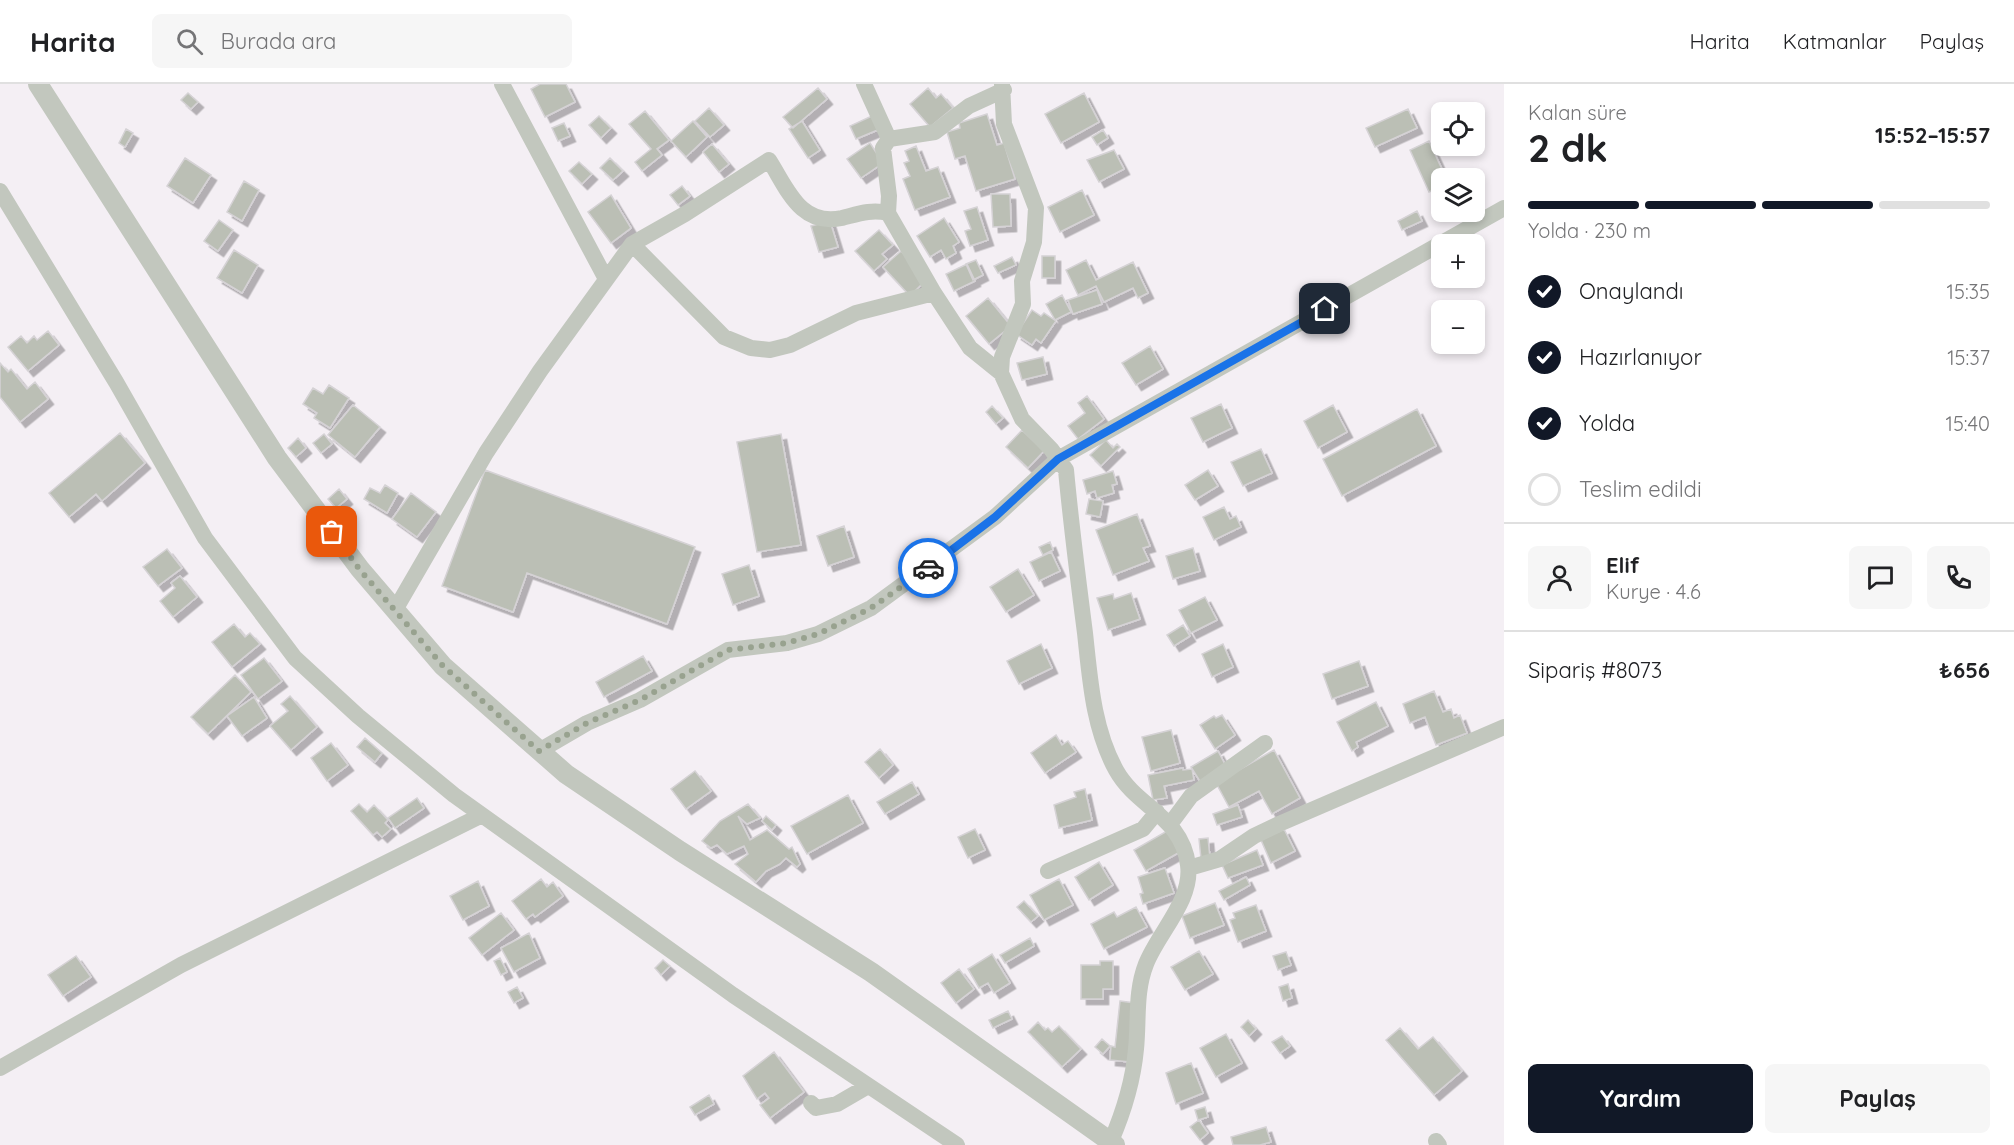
<!DOCTYPE html>
<html lang="tr">
<meta charset="utf-8">
<style>
body{margin:0;font-family:Quicksand,sans-serif;background:#f6f6f6;color:#202124;height:100vh;display:flex;flex-direction:column;font-size:22px;white-space:nowrap}
*{box-sizing:border-box;margin:0}
p{font-size:20px;color:#757577}
.icon{flex:none;width:33px;height:33px;fill:none;stroke:currentColor;stroke-width:2;stroke-linecap:round;stroke-linejoin:round}
.map{position:relative;flex:1;overflow:hidden}
.panel{display:flex;flex-direction:column;background:#fff;width:510px}
.panel>*{flex:none}
.buttons{position:absolute;left:1431px;top:18px;display:grid;gap:12px}
.buttons a{display:grid;place-items:center;width:54px;height:54px;border-radius:9px;background:#fff;box-shadow:0 3px 9px #0003;font-size:30px}
.pin{position:absolute;display:grid;place-items:center;width:51px;height:51px;color:#fff;margin:-26px;border-radius:12px;box-shadow:0 3px 9px #0006}
.courier{position:absolute;display:grid;place-items:center;width:60px;height:60px;margin:-30px;border:4px solid #1a73e8;border-radius:50%;background:#fff;color:#222;box-shadow:0 2px 8px #0007}
.head em{font-style:normal;font-weight:700}
.head div{display:flex;flex-direction:column-reverse}
.head{display:flex;align-items:center;justify-content:space-between;height:102px;padding:0 24px}
h1{font-size:39px;font-weight:700;line-height:45px}
.bar{display:grid;grid-template-columns:repeat(4,1fr);gap:9px 6px;align-content:center;height:72px;padding:0 24px}
.bar i{height:8px;border-radius:4px;background:#e0e0e0}
.bar .selected{background:#111827}
.bar p{grid-column:span 4}
.line{display:flex;align-items:center;gap:15px;padding:0 24px;border-top:2px solid #e0e0e0}
.line div{flex:1}
.round{display:grid;place-items:center;flex:none;width:63px;height:63px;border-radius:9px;background:#f6f6f6}
ol{padding:0 24px;list-style:none}
li{display:flex;align-items:center;gap:18px;height:66px}
li p{margin-inline-start:auto}
li .icon{padding:6px;border-radius:50%;background:#111827;color:#fff;stroke-width:4}
li:last-child{color:#757577}
li i{width:33px;height:33px;border:3px solid #e0e0e0;border-radius:50%}
.primary-button{display:flex;gap:12px;margin-top:auto;padding:12px 24px}
.primary-button a{flex:1;height:69px;border-radius:9px;background:#111827;color:#fff;font-size:24px;font-weight:700;line-height:69px;text-align:center}
.primary-button a+a{background:#f6f6f6;color:#202124}
header{display:flex;align-items:center;gap:36px;box-sizing:border-box;height:84px;padding:0 30px;background:#fff;border-bottom:2px solid #e0e0e0}
header strong{font-size:28px}
nav{display:flex;gap:33px;margin-inline-start:auto;font-size:21px}
.search{width:420px;height:54px;background:#f6f6f6;display:flex;align-items:center;gap:15px;box-sizing:border-box;padding:0 21px;border-radius:9px;color:#757577;font-size:22px}
main{display:flex;flex:1;min-height:0}
.map>svg:first-child{display:block}
</style>
<header>
<strong>Harita</strong>
<div class="search"><svg class="icon" aria-label="search" viewBox="0 0 24 24"><circle cx="10" cy="10" r="6"/><path d="M15 15l6 6"/></svg>Burada ara</div>
<nav><a>Harita</a><a>Katmanlar</a><a>Paylaş</a></nav>
</header>
<main>
<div class="map">
<svg width="1504" height="1061" viewBox="0 0 1504 1061">
<defs>
<filter id="shadow"><feDropShadow dx="5.5" dy="5.5" stdDeviation="0" flood-color="#0004"/></filter>
</defs>
<rect width="100%" height="100%" fill="#f4eff4"/>
<path fill="#bbbfb5" stroke="#d5d2d5" stroke-width="1.5" filter="url(#shadow)" d="M540,0H566L575,18L545,33L531,5Z
M818,4L827,15L793,44L783,33Z
M928,4L936,14L941,10L953,24L930,43L910,20Z
M188,9L198,18L191,25L181,16Z
M1084,9L1099,38L1061,59L1045,30Z
M709,24L724,41L710,53L695,37Z
M1408,25L1417,44L1375,63L1366,44Z
M645,27L669,56L657,65L662,71L642,87L635,78L651,65L629,40Z
M987,30L997,61L1004,59L1015,95L976,107L965,72L955,75L947,48L960,44L959,39Z
M874,31L880,45L856,55L850,42Z
M599,32L611,44L601,54L589,41Z
M693,37L707,53L686,73L671,57Z
M802,37L820,66L808,74L789,45Z
M564,39L570,52L558,57L552,44Z
M126,45L133,49L125,63L119,59Z
M1103,46L1108,54L1097,61L1092,53Z
M1429,57L1446,94H1442V102L1429,108L1410,66Z
M870,59L883,79L861,94L847,75Z
M712,60L729,80L719,88L703,68Z
M916,62L926,87L938,83L950,113L915,126L903,95L910,92L904,79L909,77L905,67Z
M1114,66L1124,85L1099,98L1087,76Z
M185,74L211,91L193,119L167,102Z
M610,74L623,87L613,96L600,84Z
M579,78L592,90L582,100L569,87Z
M244,97L259,106L242,137L227,128Z
M682,102L690,112L678,121L670,111Z
M1082,106L1094,131L1060,148L1048,123Z
M991,110H1010L1011,142L993,143Z
M611,111L631,144L611,159L588,128Z
M977,123L988,156L970,162L965,147L971,145L964,127Z
M1417,127L1422,137L1402,146L1398,137Z
M944,134L959,158L953,162L956,169L946,175L941,166L930,173L917,152Z
M219,136L233,146L218,167L204,157Z
M830,137L838,163L819,168L811,142Z
M879,146L893,161L882,170L887,175L874,187L855,167Z
M234,166L258,181L242,209L217,194Z
M901,167L927,195L910,212L883,183Z
M1042,172H1055V194H1042Z
M1012,173L1016,181L998,189L994,182Z
M976,176L983,191L973,196L966,180Z
M1086,176L1096,196L1133,178L1148,209L1138,214L1133,204L1104,218L1096,202L1078,211L1066,186Z
M967,180L975,197L954,207L946,190Z
M1097,206L1102,220L1073,230L1068,216Z
M1062,211L1071,228L1055,236L1046,220Z
M988,214L1011,242L989,260L966,232Z
M1032,226L1041,232L1044,229L1056,237L1041,259L1036,255L1032,261L1016,250Z
M48,247L59,261L28,287L8,263L21,252L27,259L34,252L37,256Z
M1150,262L1163,285L1136,301L1122,279Z
M1043,273L1047,290L1022,296L1017,279Z
M0,279L8,288L11,285L27,305L35,298L48,315L20,338L0,313Z
M329,301L349,314L330,344L314,334L317,329L303,320L313,304L323,310Z
M1087,312L1104,335L1078,355L1068,342L1085,329L1078,319Z
M1221,320L1232,344L1203,358L1191,334Z
M353,321L380,343L355,373L328,351Z
M1333,321L1347,348L1318,364L1304,337Z
M992,322L1003,334L996,340L986,328Z
M1417,325L1436,362L1342,412L1323,375Z
M1022,346L1044,367L1028,384L1006,363Z
M120,349L145,379L102,417L96,410L69,433L49,409Z
M324,350L332,360L321,369L313,359Z
M781,350L801,461L757,468L737,358Z
M298,354L306,364L296,373L288,364Z
M1106,356L1113,364L1117,360L1120,363L1101,382L1090,371Z
M1261,365L1272,389L1243,402L1231,378Z
M485,386L695,463L667,540L527,489L513,528L442,502Z
M1208,386L1218,402L1195,416L1185,401Z
M1113,387L1117,400L1112,401L1114,409L1097,414L1095,407L1087,410L1083,396Z
M385,401L398,409L387,429L364,415L370,404L380,409Z
M339,405L347,415L336,424L328,415Z
M411,409L436,428L417,453L392,435Z
M1089,415L1103,417L1100,433L1086,430Z
M1224,423L1230,435L1236,432L1241,443L1214,456L1203,433Z
M1137,430L1150,462L1143,464L1149,477L1113,491L1096,446Z
M844,442L854,473L828,482L817,452Z
M1050,458L1053,466L1043,471L1039,463Z
M1193,464L1200,487L1173,495L1166,472Z
M167,465L182,484L158,502L143,483Z
M1051,468L1060,487L1039,497L1030,478Z
M749,481L759,512L733,521L722,490Z
M1018,485L1034,511L1006,528L990,503Z
M180,492L197,513L173,533L160,517L175,504L171,499Z
M1131,509L1140,535L1108,546L1097,514L1113,510L1114,515Z
M1205,513L1217,536L1191,549L1179,526Z
M234,540L245,553L250,549L260,560L232,583L212,558Z
M1183,541L1190,552L1174,562L1167,551Z
M1041,560L1052,584L1019,600L1007,577Z
M1223,560L1233,583L1212,593L1202,570Z
M643,572L652,587L604,613L596,598Z
M264,574L282,597L258,615L241,591Z
M1359,577L1368,602L1332,615L1323,590Z
M235,591L251,608L208,650L191,633Z
M1434,607L1443,628L1451,625L1454,634L1460,631L1467,649L1436,661L1425,633L1410,639L1403,620Z
M290,612L317,643L291,666L270,642L288,627L281,620Z
M254,613L267,634L242,652L227,632Z
M1376,618L1388,642L1356,658L1358,663L1352,667L1337,638Z
M1222,631L1235,651L1215,665L1200,641L1214,632L1216,634Z
M1171,646L1180,679L1151,687L1142,653Z
M1056,651L1062,661L1068,657L1076,668L1045,689L1031,669Z
M365,654L382,669L375,678L357,663Z
M331,659L348,681L327,697L311,674Z
M880,665L893,681L879,694L865,678Z
M1274,666L1300,714L1272,730L1259,707L1229,723L1216,699Z
M1218,667L1227,684L1201,699L1191,683Z
M1183,684V686L1192,685L1194,696L1164,702L1167,714L1153,716L1148,691Z
M695,687L711,707L686,725L671,705Z
M912,698L919,710L885,730L877,718Z
M1085,705L1092,736L1059,744L1054,721L1076,713L1074,708Z
M848,711L863,739L807,770L791,742Z
M417,714L424,724L395,744L388,734Z
M359,720L367,728L374,721L388,736L385,739L391,745L382,753L377,748L373,751L351,727Z
M748,720L760,734L747,740L738,732L750,756L767,746L789,765L792,763L800,780L797,783L786,774L780,780L766,787L756,798L735,780L748,770L744,762L727,770L717,761L711,764L702,757L720,737Z
M1238,721L1242,733L1217,741L1213,730Z
M766,732L776,741L772,746L762,737Z
M975,745L985,766L968,774L958,753Z
M1284,745L1295,767L1271,779L1261,756Z
M1167,747L1180,768L1146,787L1134,766Z
M1208,754L1210,774L1201,775L1199,755Z
M1257,766L1263,781L1228,794L1222,781Z
M1099,778L1113,801L1089,816L1075,793Z
M1165,784L1174,809L1143,820L1140,810L1143,809L1138,793Z
M1246,793L1250,801L1224,816L1219,807Z
M541,795L547,803L553,798L563,812L535,833L533,830L526,835L512,817Z
M1059,795L1073,821L1044,836L1030,811Z
M478,797L489,822L463,836L450,812Z
M1024,817L1038,832L1031,838L1017,823Z
M1215,819L1224,841L1190,854L1182,832Z
M1256,821L1266,847L1238,858L1230,836L1235,834L1233,829Z
M1136,823L1147,843L1104,865L1091,840L1114,828L1117,833Z
M501,829L514,846L482,871L469,854Z
M529,849L540,874L514,888L501,864Z
M1030,854L1034,862L1005,879L1000,871Z
M1199,867L1213,890L1185,906L1171,883Z
M1286,868L1291,881L1278,886L1273,872Z
M992,870L1010,899L994,909L988,899L979,904L968,885Z
M76,872L91,893L63,912L48,891Z
M500,874L507,888L501,891L494,877Z
M663,876L670,882L661,891L655,884Z
M1100,877H1113V905H1103V915H1081V881H1100Z
M959,885L974,905L956,919L941,899Z
M1288,900L1292,914L1283,917L1279,903Z
M517,903L523,914L514,919L508,908Z
M1120,917L1135,919L1130,978L1110,976L1111,962L1115,963Z
M1008,927L1012,935L993,944L989,936Z
M1248,936L1256,945L1249,952L1241,943Z
M1038,938L1045,946L1048,944L1052,948L1059,942L1081,965L1062,983L1028,948Z
M1400,944L1418,965L1433,953L1462,987L1434,1011L1386,956Z
M1226,950L1242,979L1216,993L1200,964Z
M1282,952L1290,962L1280,969L1272,958Z
M1102,955L1110,962L1103,970L1095,963Z
M774,968L804,1008L770,1034L760,1021L769,1014L765,1009L757,1015L743,992Z
M1191,979L1203,1009L1176,1020L1166,989Z
M709,1011L714,1020L695,1031L690,1023Z
M1205,1023L1208,1033L1198,1036L1195,1026Z
M1199,1036L1208,1049L1200,1056L1190,1043Z
M1266,1043L1271,1058L1260,1061H1233L1231,1053Z"/>
<g fill="none" stroke-linecap="round" stroke-linejoin="round">
<path stroke="#c2c7be" stroke-width="16" d="M502,0L606,195
M864,0L889,55
M1002,0L1004,40L1036,124L1034,158L1022,197L1023,220L1002,273L1001,289L1022,335L1051,365L1066,386C1071,440 1078,495 1085,549C1090,595 1093,644 1116,686C1137,724 1182,732 1188,781C1193,816 1158,849 1146,880C1135,908 1139,936 1136,965C1133,998 1124,1027 1111,1057
M0,107L116,298L205,454L295,574L358,632L454,711L733,911L957,1061
M888,129L889,112L883,64L889,55L935,48L969,22L1004,6
M632,160L724,253L751,264L770,266L790,261L856,229L934,209
M395,526L486,369L540,287L632,160L685,130L769,76C787,104 800,143 842,134C858,130 871,125 888,129L934,209L970,264L1001,289
M539,667L587,639L640,616L728,566L787,559L818,550L871,524L995,433L1058,375L1504,124
M1171,739L1191,712L1265,659
M1189,784L1220,775L1254,752L1279,740L1504,643
M1048,787L1143,745L1157,728
M0,984L181,881L482,731
M811,1019L816,1024L837,1020L868,1002
M1436,1057L1439,1061"/>
<path stroke="#c2c7be" stroke-width="20" d="M38,0L277,374L360,485L443,582L566,690L680,767L871,888L1115,1061"/>
</g>
<g fill="none" stroke-linecap="round" stroke-linejoin="round">
<path stroke="#98a28f" stroke-width="6" stroke-dasharray="0 10.8" d="M332,448L360,486L443,582L539,667L587,639L640,616L728,566L787,559L818,550L871,524L928,484"/>
<path stroke="#1a73e8" stroke-width="8" d="M928,484L995,433L1058,375L1325,225"/>
</g>
</svg>
<div class="buttons">
<a><svg class="icon" aria-label="locate" viewBox="0 0 24 24"><circle cx="12" cy="12" r="6"/><path d="M12 2v4M12 18v4M2 12h4M18 12h4"/></svg></a>
<a><svg class="icon" aria-label="layers" viewBox="0 0 24 24"><path d="M12 4l9 5-9 5-9-5zM3 14l9 5 9-5"/></svg></a>
<a>+</a>
<a>−</a>
</div>
<div class="pin" style="left:332px;top:448px;background:#ea580c"><svg class="icon" aria-label="bag" viewBox="0 0 24 24"><path d="M5 8h14l-1 12H6zM9 8a3 3 0 0 1 6 0"/></svg></div>
<div class="pin" style="left:1325px;top:225px;background:#1f2937"><svg class="icon" aria-label="home" viewBox="0 0 24 24"><path d="M3 11l9-7 9 7M6 9v11h12V9"/></svg></div>
<div class="courier" style="left:928px;top:484px"><svg class="icon" aria-label="car" viewBox="0 0 24 24"><path d="M5 17H2v-5l4-1 3-4h7l3 4 3 1v5h-3M9 17h6M6 11h13"/><circle cx="7" cy="17" r="2"/><circle cx="17" cy="17" r="2"/></svg></div>
</div>
<section class="panel">
<div class="head"><div><h1>2 dk</h1><p>Kalan süre</p></div><em>15:52–15:57</em></div>
<div class="bar"><i class="selected"></i><i class="selected"></i><i class="selected"></i><i></i><p>Yolda · 230 m</p></div>
<ol>
<li><svg class="icon" aria-label="check" viewBox="0 0 24 24"><path d="M5 12l5 5 9-10"/></svg>Onaylandı<p>15:35</p></li>
<li><svg class="icon" aria-label="check" viewBox="0 0 24 24"><path d="M5 12l5 5 9-10"/></svg>Hazırlanıyor<p>15:37</p></li>
<li><svg class="icon" aria-label="check" viewBox="0 0 24 24"><path d="M5 12l5 5 9-10"/></svg>Yolda<p>15:40</p></li>
<li><i></i>Teslim edildi</li>
</ol>
<div class="line" style="height:108px"><a class="round"><svg class="icon" aria-label="person" viewBox="0 0 24 24"><circle cx="12" cy="8" r="4"/><path d="M4 21q1-7 8-7t8 7"/></svg></a><div><b>Elif</b><p>Kurye · 4.6</p></div><a class="round"><svg class="icon" aria-label="chat" viewBox="0 0 24 24"><path d="M4 5h16v11H9l-5 4z"/></svg></a><a class="round"><svg class="icon" aria-label="phone" viewBox="0 0 24 24"><path d="M5 4h4l2 5-3 2q2 4 5 5l2-3 5 2v4C11 20 4 13 5 4z"/></svg></a></div>
<div class="line" style="height:78px"><div>Sipariş #8073</div><b>₺656</b></div>
<div class="primary-button"><a>Yardım</a><a>Paylaş</a></div>
</section>
</main>
